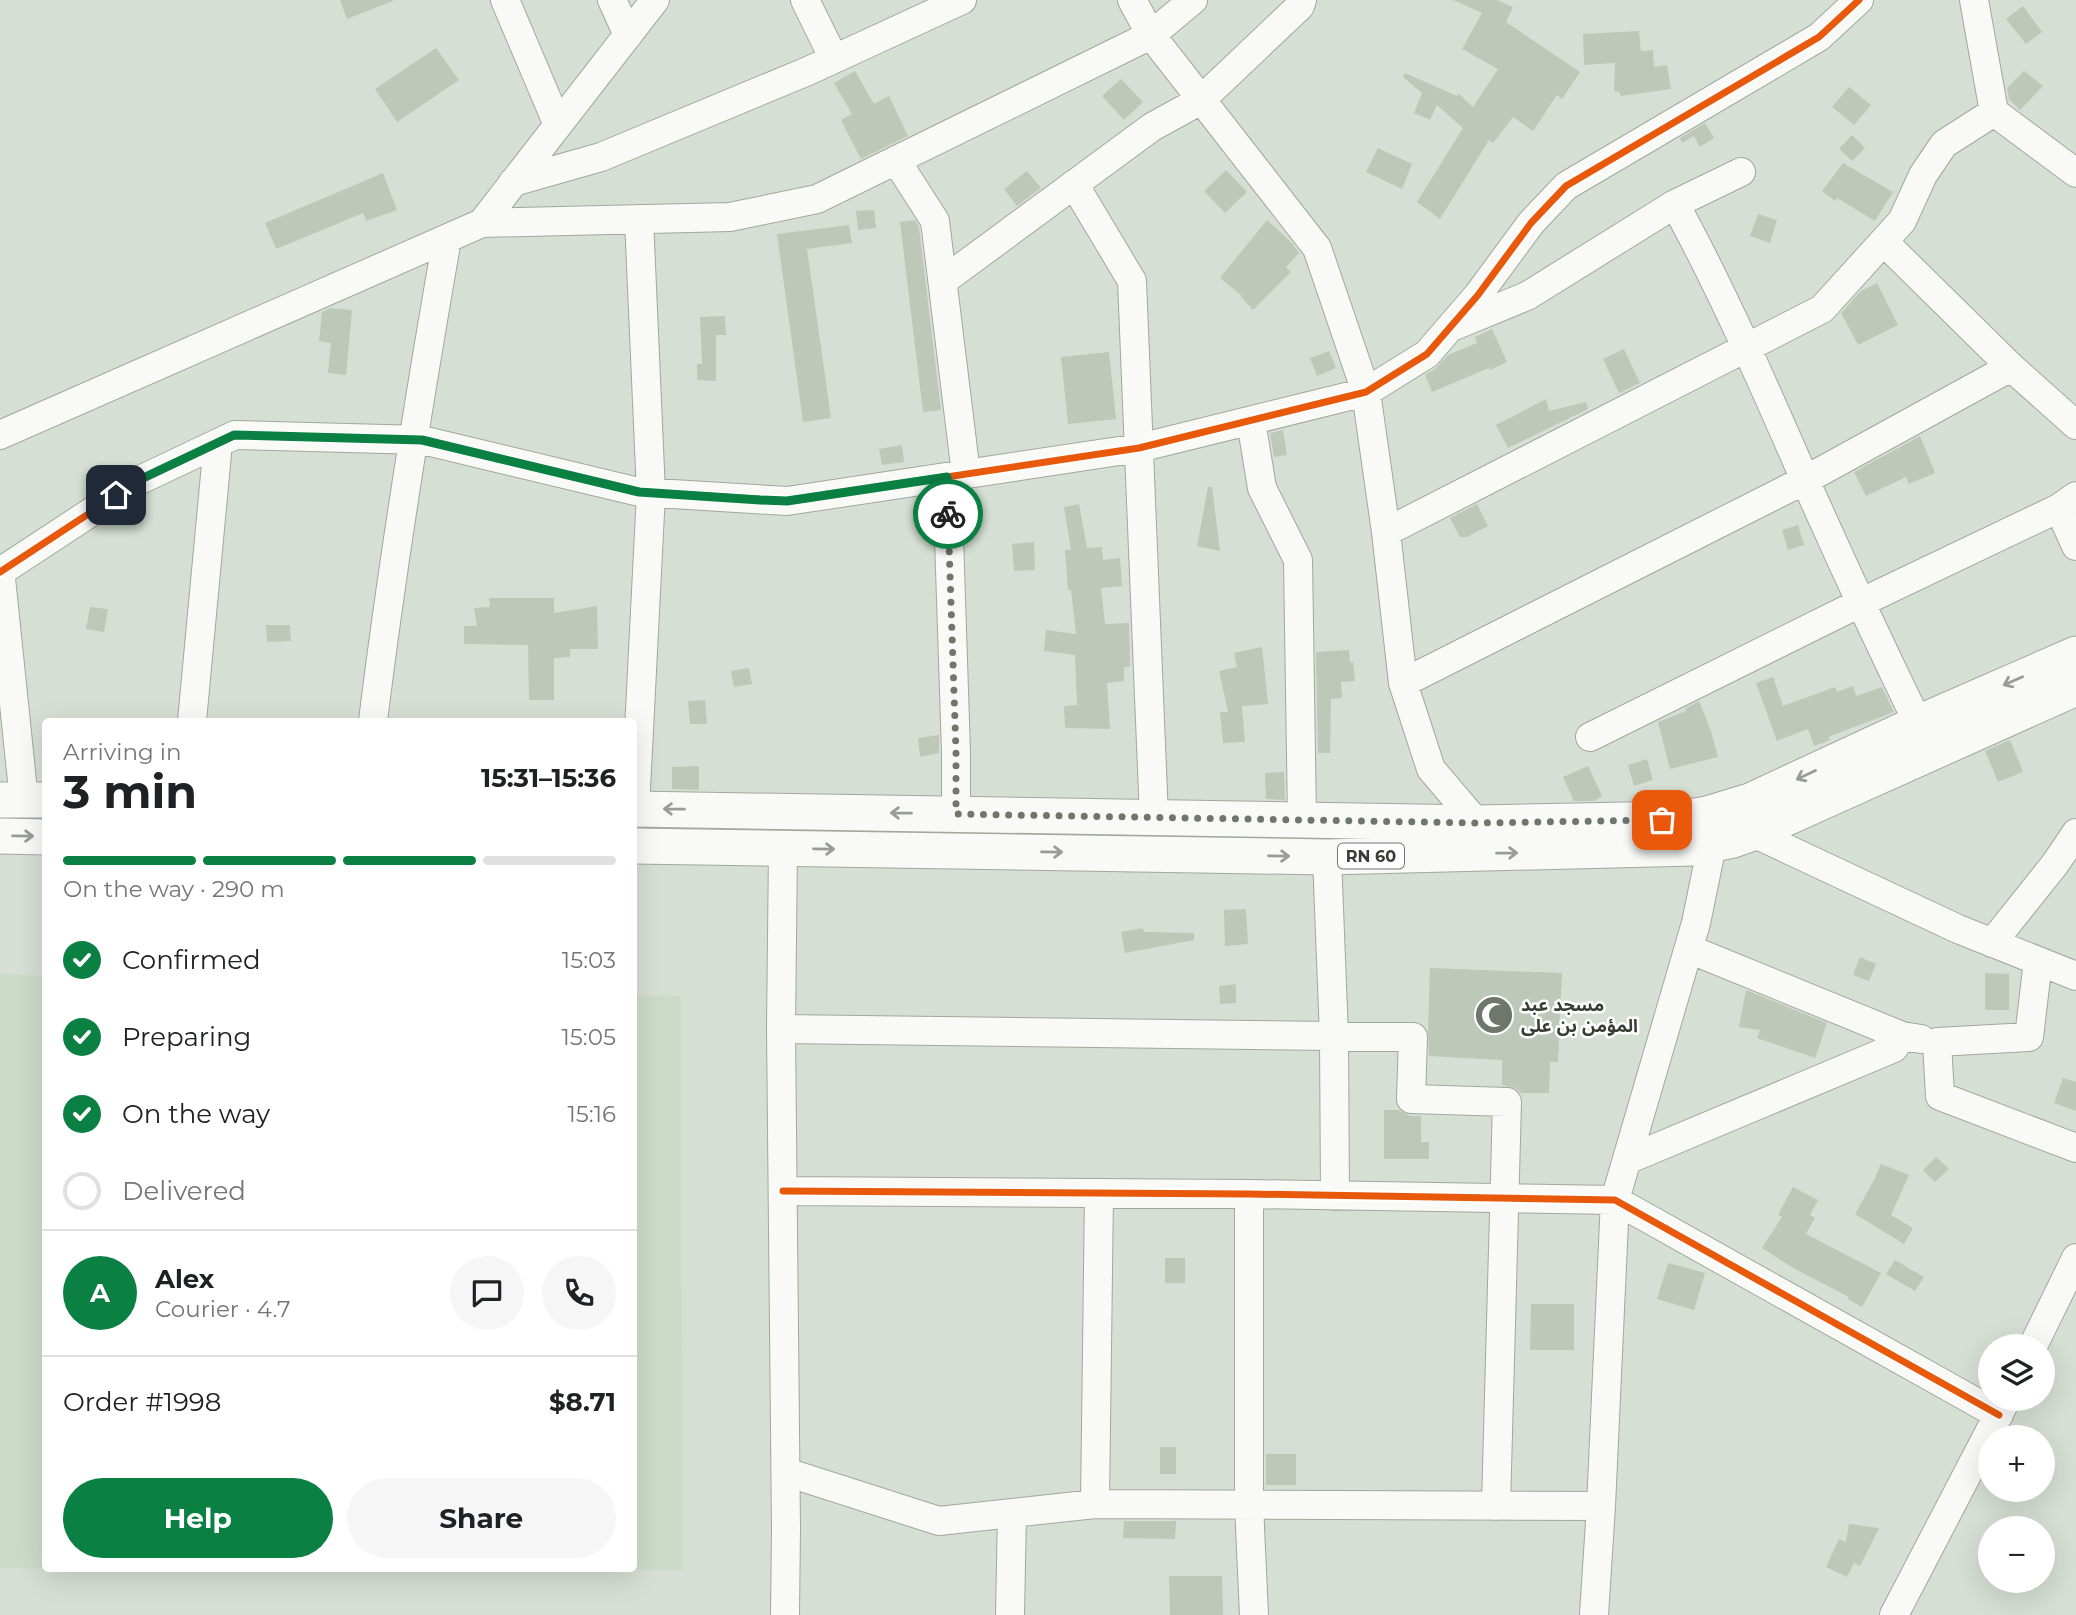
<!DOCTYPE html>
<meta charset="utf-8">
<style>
body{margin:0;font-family:Montserrat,"Noto Sans Arabic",sans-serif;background:#f6f6f6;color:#202124;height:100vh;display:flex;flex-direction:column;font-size:26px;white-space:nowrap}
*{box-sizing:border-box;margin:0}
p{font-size:23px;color:#757577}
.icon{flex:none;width:38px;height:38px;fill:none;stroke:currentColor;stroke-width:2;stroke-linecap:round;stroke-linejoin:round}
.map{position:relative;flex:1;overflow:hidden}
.sheet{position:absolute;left:42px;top:718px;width:595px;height:854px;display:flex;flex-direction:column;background:#fff;border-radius:7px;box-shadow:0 7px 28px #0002}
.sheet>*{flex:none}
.tools{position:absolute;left:1978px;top:1334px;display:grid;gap:14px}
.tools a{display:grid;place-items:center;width:77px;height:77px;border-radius:50%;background:#fff;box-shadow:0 7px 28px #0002;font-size:35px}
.pin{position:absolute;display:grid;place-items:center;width:60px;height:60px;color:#fff;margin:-30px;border-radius:14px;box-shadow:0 4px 10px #0006}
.courier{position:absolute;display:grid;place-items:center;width:70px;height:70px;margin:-35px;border:5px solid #0b8043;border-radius:50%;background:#fff;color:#222;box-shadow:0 2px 9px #0007}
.head em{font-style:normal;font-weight:700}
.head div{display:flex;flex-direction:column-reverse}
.head{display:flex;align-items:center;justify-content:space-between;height:119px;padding:0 21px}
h1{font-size:46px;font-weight:700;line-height:52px}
.bar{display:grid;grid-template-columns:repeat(4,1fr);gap:10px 7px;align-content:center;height:84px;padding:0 21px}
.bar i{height:9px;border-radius:5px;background:#e0e0e0}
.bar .on{background:#0b8043}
.bar p{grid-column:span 4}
.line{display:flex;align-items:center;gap:18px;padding:0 21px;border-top:2px solid #e0e0e0}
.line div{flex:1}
.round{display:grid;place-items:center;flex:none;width:74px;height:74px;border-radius:37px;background:#f6f6f6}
ol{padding:0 21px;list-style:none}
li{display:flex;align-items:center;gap:21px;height:77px}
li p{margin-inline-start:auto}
li .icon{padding:7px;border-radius:50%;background:#0b8043;color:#fff;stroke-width:4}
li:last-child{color:#757577}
li i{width:38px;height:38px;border:4px solid #e0e0e0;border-radius:50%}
.action{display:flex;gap:14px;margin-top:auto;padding:14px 21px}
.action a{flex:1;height:80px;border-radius:42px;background:#0b8043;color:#fff;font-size:28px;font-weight:700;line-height:80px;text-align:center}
.action a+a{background:#f6f6f6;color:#202124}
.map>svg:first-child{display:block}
</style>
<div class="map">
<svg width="2076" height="1615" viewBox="0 0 2076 1615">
<rect width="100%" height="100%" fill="#d6dfd3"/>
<path fill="#ccdbc7" d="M0,974L45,976V1568H0Z
M634,995L681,996L682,1570L97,1568H634Z"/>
<path fill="#bdc8b9" d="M340,0H393V1L347,19Z
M1453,0H1497L1513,7L1506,22L1580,72L1562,99L1557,95L1533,131L1513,117L1493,143L1489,140L1440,219L1417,202L1463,128L1437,105L1430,120L1414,113L1422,93L1403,77L1405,73L1457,96L1459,94L1473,107L1498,69L1462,49L1482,13Z
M2023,6L2042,32L2026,44L2006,19Z
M1639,31L1641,51L1653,50L1654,67L1667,65L1671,89L1621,96L1619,92L1614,91L1615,63L1584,65L1583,34Z
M436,48L459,80L397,122L375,89Z
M855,71L874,104L889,96L908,136L861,159L841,120L852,114L834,83Z
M2024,71L2043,86L2020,110L2009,99L2007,88Z
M1121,79L1143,102L1124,120L1102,96Z
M1849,87L1871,105L1854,125L1832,107Z
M1705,123L1714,138L1700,147L1694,136L1682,143L1680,138Z
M1852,135L1865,148L1852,161L1839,149Z
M1378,148L1412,164L1402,189L1366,172Z
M1843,163L1893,192L1875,221L1837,198L1835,201L1822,191Z
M1226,170L1247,192L1225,213L1204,191Z
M1027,171L1041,188L1017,206L1004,189Z
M383,173L397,210L366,221L363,213L276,249L265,223Z
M874,210L876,228L858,230L856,211Z
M1758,214L1777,220L1770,243L1750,236Z
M915,220L919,227L941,410L923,412L900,222Z
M1267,220L1292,243L1299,253L1286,267L1291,272L1253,310L1241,297L1242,296L1220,278Z
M849,225L852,243L807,249L831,418L803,422L777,234Z
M1877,283L1898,325L1858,345L1841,313L1861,291Z
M330,308L352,310L346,375L328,373L331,343L319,341L322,312Z
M725,316L726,335H716V381L697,380V364H702L700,317Z
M1492,329L1507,362L1490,370L1489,368L1432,392L1425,375L1436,368L1448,355L1477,343L1475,337Z
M1624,349L1640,383L1619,393L1603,359Z
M1329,351L1336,368L1317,376L1310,358Z
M1109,352L1116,419L1068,424L1061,357Z
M1546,399L1549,411L1586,402L1588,409L1508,448L1496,425Z
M1283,430L1287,455L1274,457L1270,433Z
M1920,436L1935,473L1909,484L1906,477L1866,496L1854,472Z
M902,445L904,462L882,465L879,449Z
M1208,487H1212L1220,551L1197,546Z
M1079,504L1087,548L1102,547L1103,560L1120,558L1122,586L1101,588L1105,624L1129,623L1130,667H1124V681L1107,683L1110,729L1065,728L1064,706L1077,705L1075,655L1044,651L1046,630L1076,634L1071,590H1068L1065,550H1071L1064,507Z
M1477,504L1488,526L1467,537H1460L1450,518Z
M1798,525L1804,545L1788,550L1782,530Z
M1034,542L1035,570L1014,571L1012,544Z
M489,598H554V613L597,606L598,649H570V657L554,658V700H529L528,645L464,644V626H477L474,608L490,607Z
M90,607L108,609L104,632L86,629Z
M266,625H290L291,641L267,642Z
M1262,647L1268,704L1242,706L1245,742L1223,743L1220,712H1228L1219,671L1237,667L1234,653Z
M1349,650L1350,663L1353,662L1355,681L1341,682L1342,698L1331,699L1330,753H1318L1316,652Z
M749,668L752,684L734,687L731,671Z
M1773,677L1783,706L1835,687L1837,692L1853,686L1856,696L1882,687L1894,712L1828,737L1830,740L1814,746L1808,729L1777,741L1756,683Z
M705,700L707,724H690L688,701Z
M1699,701L1711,731L1718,757L1670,769L1658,722L1686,711L1685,709Z
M939,735V753L920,757L918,738Z
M2010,740L2023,772L1998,782L1985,751Z
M1647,759L1653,780L1634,786L1628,765Z
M699,766V790L672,789V767Z
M1588,766L1602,796L1594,801H1574L1563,777Z
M1284,772L1285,800L1266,799L1265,773Z
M1246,909L1248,944L1225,946L1224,910Z
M1143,928L1144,932L1194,933V940L1125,953L1121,932Z
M1860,957L1876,964L1869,981L1853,975Z
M1430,968L1562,973L1558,1062H1550L1549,1093H1521L1515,1088L1502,1085V1060L1429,1056L1428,1030Z
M1985,973L2009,974V1010H1985Z
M1236,984V1003L1220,1004L1219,986Z
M1746,990L1827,1023L1815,1058L1757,1038L1760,1030L1739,1027Z
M2063,1078L2076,1082V1111L2054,1103Z
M1384,1110H1399L1410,1116H1421V1142H1429V1159H1384Z
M1936,1157L1949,1169L1935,1182L1923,1170Z
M1881,1164L1909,1175L1891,1215L1913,1228L1904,1244L1855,1214L1873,1182Z
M1793,1187L1818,1200L1810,1215L1815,1218L1806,1234L1881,1273L1862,1307L1848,1299L1849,1297L1795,1269L1762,1248L1782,1217L1778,1215Z
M1165,1258H1185V1283H1165Z
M1895,1260L1924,1277L1915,1291L1886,1274Z
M1668,1263L1705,1273L1694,1310L1657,1299Z
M1531,1304H1574V1350H1530Z
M1160,1447H1176V1474H1160Z
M1266,1454H1296V1485H1266Z
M1124,1521H1176L1175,1539L1123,1538Z
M1849,1524L1879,1528L1860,1566L1854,1563L1847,1577L1826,1567L1839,1539L1846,1542Z
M1169,1576H1222L1223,1615H1170Z"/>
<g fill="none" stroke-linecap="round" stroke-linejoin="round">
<g stroke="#a1a89f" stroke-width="30">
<path id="minor" d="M505,0L558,125
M612,0L628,35
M805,0L834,59
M1132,0L1151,35L1317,248L1366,392L1386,532L1403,683L1431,769L1477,823
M1974,0L1994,112L2076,173
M896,160L935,221L966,474
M513,182L601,157L808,71L962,0
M1074,184L1132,281L1154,818
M1675,204C1724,294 1765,388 1806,482C1842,563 1879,643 1918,723
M482,223L730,217L817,199L1151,35L1193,0
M1884,242L2011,367L2076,425
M943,281L1152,127L1201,100L1300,6L1302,0
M1454,326L1527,296L1675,204L1741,172
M1251,421L1262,488L1298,560L1302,820
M0,435L482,223L655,0
M947,477L956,752V814
M2059,508L2076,546
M1386,532L1822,309L1902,221L1923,175L1944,144L1994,112
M0,569L24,800
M0,572L140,480L235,435L422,440L639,492L787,501L1139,448L1366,392L1427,354L1478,295L1531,223L1566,186L1819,37L1859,0
M1403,683L1805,480L2011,367
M192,721L218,443
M373,721C393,559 419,399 447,239
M1590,737L1860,603L2059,508L2076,496
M635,809L651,493L639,219
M1753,833L1958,929L2076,976
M783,849L781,1029L786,1529L785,1615
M1327,857L1334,1036L1335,1196
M1992,943L2055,864L2076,833
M1689,949L1902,1036L1921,1039
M2038,961L2029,1037L1937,1042L1940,1096L2076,1148
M781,1029L1413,1037L1411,1099L1507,1102L1496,1506
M1627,1160L1894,1048L1902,1036
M783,1191L1249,1194L1615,1200L1999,1415
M1249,1194V1505L1254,1615
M2033,1346L2076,1258
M786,1472L939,1521L1095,1504L1601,1506
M1095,1504L1099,1193
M1010,1615L1012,1513
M1594,1615L1601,1506L1615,1200L1696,923L1712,845
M1894,1615L2007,1398"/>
</g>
<g stroke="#a1a89f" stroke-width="37">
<path id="major" d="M0,800H46
M634,809L1477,823L1677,819L1707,814L1750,801L1918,723L2076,654
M0,836L46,837
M634,846L1327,857L1693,848L1733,840L1753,833L2076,688"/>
</g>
<use href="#minor" stroke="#f9faf8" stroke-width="28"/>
<use href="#major" stroke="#f9faf8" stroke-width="35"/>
<g stroke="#fff" stroke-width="11">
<path id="cycleway" d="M0,572L140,480L235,435L422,440L639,492L787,501L1139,448L1366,392L1427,354L1478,295L1531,223L1566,186L1819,37L1859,0
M783,1191L1249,1194L1615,1200L1999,1415"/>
</g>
<use href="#cycleway" stroke="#e8590c" stroke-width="7"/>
</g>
<defs><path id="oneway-shaft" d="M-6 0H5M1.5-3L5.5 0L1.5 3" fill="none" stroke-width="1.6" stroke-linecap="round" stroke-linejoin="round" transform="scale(1.75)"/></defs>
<g stroke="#989c96">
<use href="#oneway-shaft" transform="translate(2013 681) rotate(156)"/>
<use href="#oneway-shaft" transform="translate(1806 775) rotate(155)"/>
<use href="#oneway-shaft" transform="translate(674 809) rotate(-179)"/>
<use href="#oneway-shaft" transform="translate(901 813) rotate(-179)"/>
<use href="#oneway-shaft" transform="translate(23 836) rotate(1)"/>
<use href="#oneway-shaft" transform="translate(824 849) rotate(1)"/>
<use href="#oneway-shaft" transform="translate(1052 852) rotate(1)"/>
<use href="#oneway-shaft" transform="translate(1507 853) rotate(-1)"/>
<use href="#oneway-shaft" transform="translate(1279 856) rotate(1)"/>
</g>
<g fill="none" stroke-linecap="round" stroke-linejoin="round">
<path stroke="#6f766c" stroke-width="7" stroke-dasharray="0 12.6" d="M948,514L956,752V814L1477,823L1662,820"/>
<path stroke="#0b8043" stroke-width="9" d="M116,495L139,480L234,435L422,440L639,492L760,500L787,501L947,477L948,514"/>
</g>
<defs>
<g id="mosque-disc" transform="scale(2.0125)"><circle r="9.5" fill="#6f766c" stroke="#fff"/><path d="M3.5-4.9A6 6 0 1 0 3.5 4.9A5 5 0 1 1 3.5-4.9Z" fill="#fff"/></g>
</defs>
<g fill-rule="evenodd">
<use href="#mosque-disc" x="1494" y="1015"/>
</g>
<g text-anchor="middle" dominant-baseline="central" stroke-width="5" stroke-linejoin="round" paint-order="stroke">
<rect fill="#fff" stroke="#737772" stroke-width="2" x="1338" y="843.5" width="66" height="25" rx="5"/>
<g font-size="16" font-weight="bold" fill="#373d35">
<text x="1371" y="856">RN 60</text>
</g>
<g font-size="18" font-weight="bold" fill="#373d35" stroke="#fff" text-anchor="start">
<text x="1521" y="1005">مسجد عبد<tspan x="1521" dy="21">المؤمن بن على</tspan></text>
</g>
</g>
</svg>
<div class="tools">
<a><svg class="icon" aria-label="layers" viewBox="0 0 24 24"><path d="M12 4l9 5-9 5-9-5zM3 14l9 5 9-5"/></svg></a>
<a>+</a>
<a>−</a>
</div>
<div class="pin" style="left:1662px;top:820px;background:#ea580c"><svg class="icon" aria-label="bag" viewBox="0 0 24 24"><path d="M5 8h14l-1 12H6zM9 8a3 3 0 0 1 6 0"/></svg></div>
<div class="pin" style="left:116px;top:495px;background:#1f2937"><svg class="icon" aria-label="home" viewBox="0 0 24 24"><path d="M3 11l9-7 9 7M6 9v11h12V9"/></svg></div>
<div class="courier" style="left:948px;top:514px"><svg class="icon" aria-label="bike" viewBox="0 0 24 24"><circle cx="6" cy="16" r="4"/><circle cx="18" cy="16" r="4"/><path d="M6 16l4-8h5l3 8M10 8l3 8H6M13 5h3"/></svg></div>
<section class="sheet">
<div class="head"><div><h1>3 min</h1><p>Arriving in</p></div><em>15:31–15:36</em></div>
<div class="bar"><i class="on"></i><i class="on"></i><i class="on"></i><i></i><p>On the way · 290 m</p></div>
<ol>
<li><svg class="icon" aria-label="check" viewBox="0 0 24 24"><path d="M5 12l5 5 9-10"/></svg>Confirmed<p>15:03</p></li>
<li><svg class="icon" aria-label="check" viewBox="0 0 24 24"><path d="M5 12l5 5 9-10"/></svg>Preparing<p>15:05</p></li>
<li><svg class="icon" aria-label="check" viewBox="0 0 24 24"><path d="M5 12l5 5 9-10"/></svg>On the way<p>15:16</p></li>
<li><i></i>Delivered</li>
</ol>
<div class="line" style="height:126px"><b class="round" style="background:#0b8043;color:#fff">A</b><div><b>Alex</b><p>Courier · 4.7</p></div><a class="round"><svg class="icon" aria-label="chat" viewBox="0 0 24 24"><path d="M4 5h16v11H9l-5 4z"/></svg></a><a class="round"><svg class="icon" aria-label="phone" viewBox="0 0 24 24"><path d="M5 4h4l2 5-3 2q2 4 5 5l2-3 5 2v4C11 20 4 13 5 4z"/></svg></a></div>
<div class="line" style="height:91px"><div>Order #1998</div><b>$8.71</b></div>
<div class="action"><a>Help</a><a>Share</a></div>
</section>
</div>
